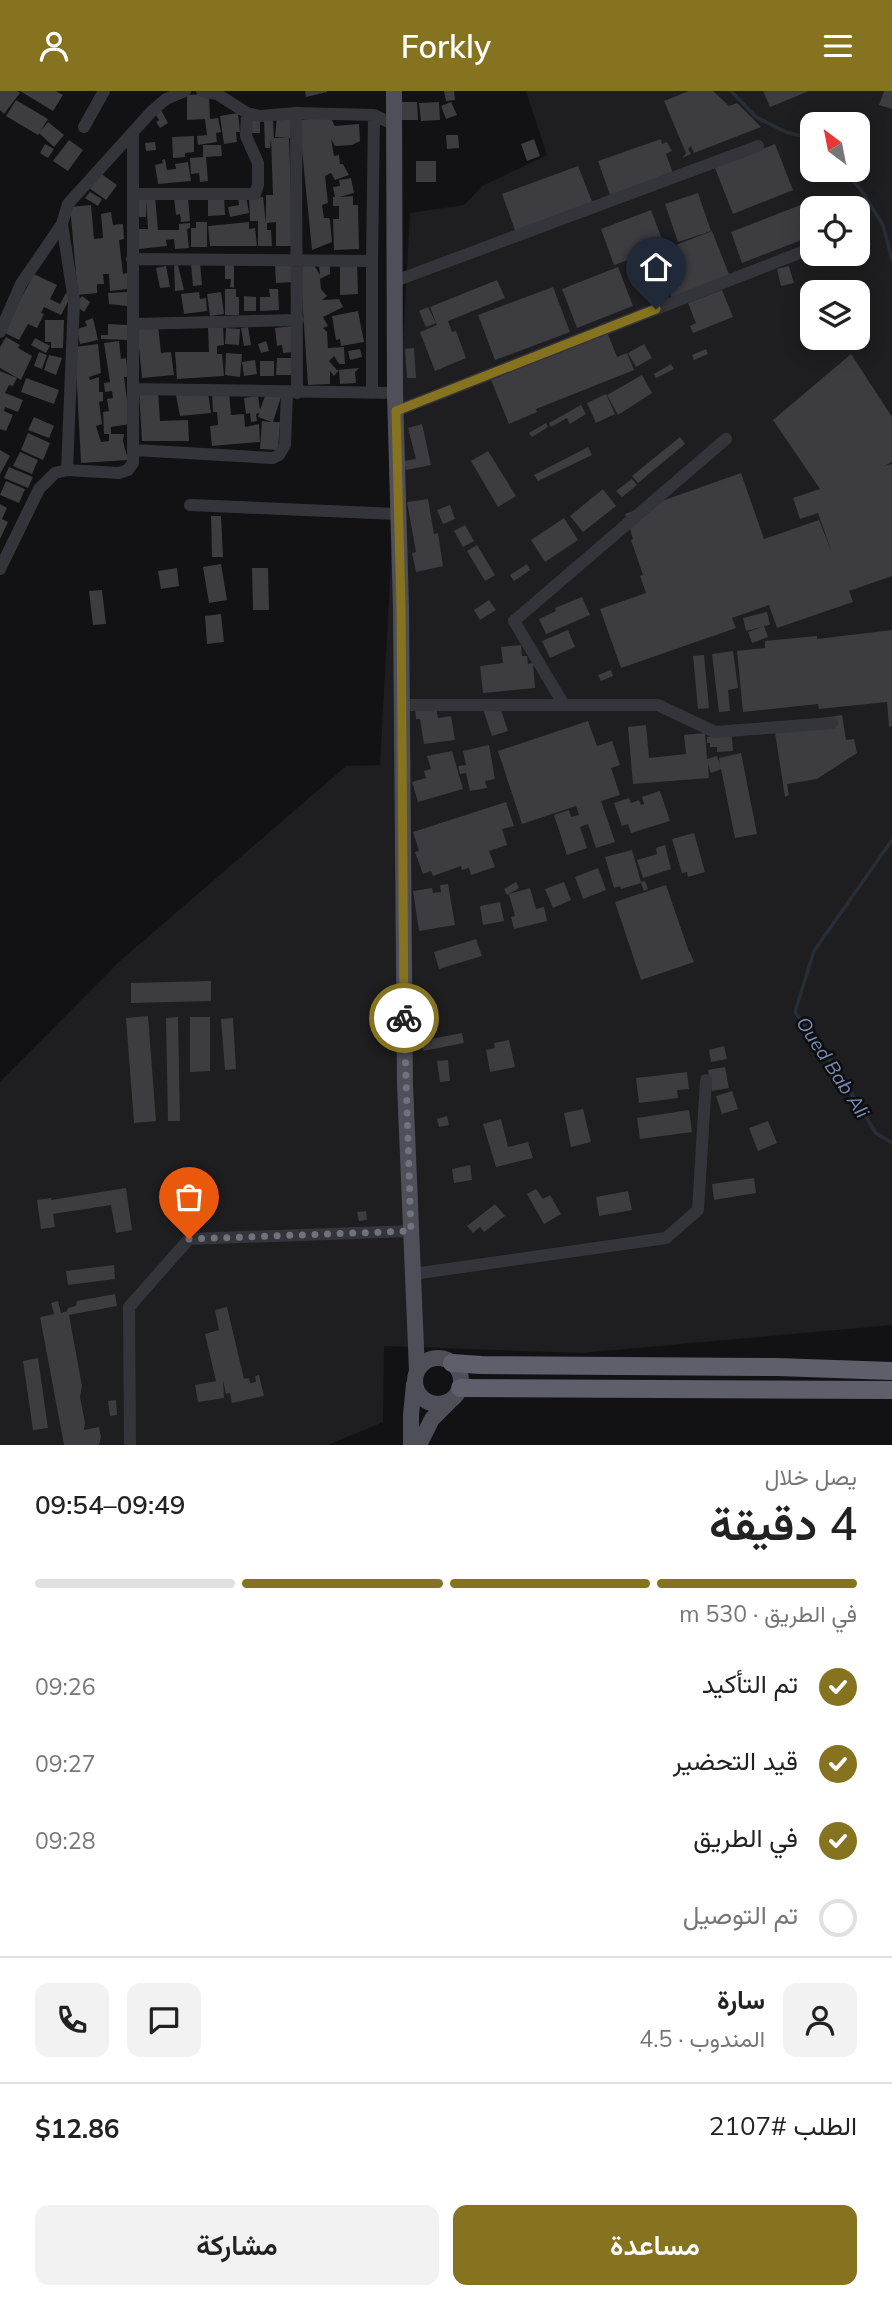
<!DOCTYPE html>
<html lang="ar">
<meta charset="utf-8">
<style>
body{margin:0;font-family:Mulish,Vazirmatn,sans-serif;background:#f2f2f2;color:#222;direction:rtl;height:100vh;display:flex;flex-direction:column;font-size:26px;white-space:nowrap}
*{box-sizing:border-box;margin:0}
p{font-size:23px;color:#767676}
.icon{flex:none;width:38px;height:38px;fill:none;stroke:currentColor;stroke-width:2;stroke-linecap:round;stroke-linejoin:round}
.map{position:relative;height:1354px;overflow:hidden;direction:ltr}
.sheet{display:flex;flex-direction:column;background:#fff;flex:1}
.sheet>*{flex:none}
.needle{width:46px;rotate:328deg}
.buttons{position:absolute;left:800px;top:21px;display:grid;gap:14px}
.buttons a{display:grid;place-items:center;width:70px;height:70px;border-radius:14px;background:#fff;box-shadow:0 4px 18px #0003;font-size:35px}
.pin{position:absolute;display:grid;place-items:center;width:60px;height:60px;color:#fff;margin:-72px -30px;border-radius:50% 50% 50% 0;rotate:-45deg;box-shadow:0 0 7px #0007}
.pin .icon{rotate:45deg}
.courier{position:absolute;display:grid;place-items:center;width:70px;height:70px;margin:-35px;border:5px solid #857320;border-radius:50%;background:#fff;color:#222;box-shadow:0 2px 9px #0007}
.headline em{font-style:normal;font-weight:600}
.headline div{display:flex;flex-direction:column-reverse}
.headline{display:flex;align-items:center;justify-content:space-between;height:119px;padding:0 35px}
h1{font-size:46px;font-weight:600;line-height:52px}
.bar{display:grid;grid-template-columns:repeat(4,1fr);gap:10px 7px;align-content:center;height:84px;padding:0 35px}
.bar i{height:9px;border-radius:5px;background:#e0e0e0}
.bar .selected{background:#857320}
.bar p{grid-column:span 4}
.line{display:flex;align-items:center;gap:18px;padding:0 35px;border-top:2px solid #e0e0e0}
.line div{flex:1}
.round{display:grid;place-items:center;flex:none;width:74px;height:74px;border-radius:14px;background:#f2f2f2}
ol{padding:0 35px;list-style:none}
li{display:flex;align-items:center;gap:21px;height:77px}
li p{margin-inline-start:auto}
li .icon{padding:7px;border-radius:50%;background:#857320;color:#fff;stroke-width:4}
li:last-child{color:#767676}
li i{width:38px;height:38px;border:4px solid #e0e0e0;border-radius:50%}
.cta{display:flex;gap:14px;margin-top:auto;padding:14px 35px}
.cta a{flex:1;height:80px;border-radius:14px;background:#857320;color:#fff;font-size:28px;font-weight:600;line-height:80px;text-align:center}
.cta a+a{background:#f2f2f2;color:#222}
header{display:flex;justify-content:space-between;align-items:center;height:91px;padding:0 35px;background:#857320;color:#fff;font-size:32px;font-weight:600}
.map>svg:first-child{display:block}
</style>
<header><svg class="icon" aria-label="menu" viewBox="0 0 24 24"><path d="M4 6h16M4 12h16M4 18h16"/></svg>Forkly<svg class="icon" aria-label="person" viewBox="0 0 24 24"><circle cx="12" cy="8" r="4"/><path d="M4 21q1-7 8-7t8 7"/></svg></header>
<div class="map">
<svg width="892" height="1354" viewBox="0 0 892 1354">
<rect width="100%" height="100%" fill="#121214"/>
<path fill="#1e1e21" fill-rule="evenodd" d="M526,0H892V1234L582,1262L384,1255L383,1331L328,1354H0V991L120,870L346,675L380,674L410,122L464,114L482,95L547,64ZM812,33H858V79H812ZM812,117H858V163H812ZM812,201H858V247H812Z"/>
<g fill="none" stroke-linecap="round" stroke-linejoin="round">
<path stroke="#272e38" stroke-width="3.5" d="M731,0L756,26L786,41L812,48
M843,79L861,99L883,134L892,168
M892,749L814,860L795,921L838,981L876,1042L892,1052"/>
</g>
<path fill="#3c3c41" d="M0,0H17L20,2L4,23L0,19Z
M20,0H56L63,4L53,20Z
M305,0H327V1L306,6Z
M444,0H454L455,9L446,10Z
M689,0H713L729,15L737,12L761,36L694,62L691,55L688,58L691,63L682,67L686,62L664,10Z
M763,0H809L770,16Z
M884,0H892V18L879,14Z
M209,3L210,28L218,27L221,41L216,42L217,51L198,54L197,45L207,44L205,28L187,29V4Z
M16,9L48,28L38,44L6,25Z
M401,11H417L418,29H401Z
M439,11L440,29L421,30L419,12Z
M451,11L457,24L446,28L441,15Z
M160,17L168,32L160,37L156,31L159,29L154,21Z
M238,22L240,41H236L237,51L224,53L220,25Z
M277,24L293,26L291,47H289L293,155H276V131L267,132V139H271L272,155H258V130H250L249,107L263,106L266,132V104H273L271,48L270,57H265L264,27H273L274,51V47H288L275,46Z
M330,26L335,35L359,33L360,50L352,54L335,55L331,48L334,65L339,64L340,73H343L349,84L335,89L331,82L325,85L328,112L322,114L324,127H329L330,129L332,151L312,159L299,29Z
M250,27H260V42H249Z
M48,31L64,44L54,56L39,42Z
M446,44H458L459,57L447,58Z
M194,45V61L185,62V66L173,67L172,46Z
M534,48L540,65L527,70L521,53Z
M661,48L662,53L667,51L672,60L666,63L673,82L610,104L598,70Z
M69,49L83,59L68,80L53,70Z
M155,51L156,59L146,60L145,52Z
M45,53L54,58L48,67L40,62Z
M775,53L793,99L733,123L715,77Z
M203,54H221L222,65L206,66L208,90L200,91L199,82L191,83L190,67L203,66Z
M165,68L167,79L176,78L175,73L188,71L191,90L158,93L155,74L163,72L162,69Z
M416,70H436V91H416Z
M578,75L593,113L516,142L502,103Z
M100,82L117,94L106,109L89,97Z
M351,87L354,102L339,106L353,105V114H358L359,158L334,159L333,128H339V115H333V106H335L333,96L340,95L339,89Z
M90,101L102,108L98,115L85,107Z
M698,102L711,140L678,151L665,113Z
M155,105L158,139H179V133L190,132V137L187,138L189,157L175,158L174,148L166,149L167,155L139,158L138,138H148L146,109V126H138L139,106Z
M246,105L249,122L230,126L228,116L239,114L238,107Z
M188,106L190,130L181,131L180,123L176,124L174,107Z
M224,106L225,124L208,125V107Z
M816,108L820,117H812V145L742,172L731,141Z
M91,114L94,148L103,147L101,123L111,121L113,134L123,133L124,148L119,149L123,183L127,182L128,198L110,200L109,183H103L104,193H97V202L78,204L70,116Z
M651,119L665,156L614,174L601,138Z
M196,131H207V156H191V137H196Z
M249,131V138L255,137L257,155H210L208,135Z
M858,131L871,153L863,157L858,148Z
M712,140L730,186L672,208L655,162Z
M340,171H357L358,203L340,204Z
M200,172L202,194L193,195L191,173Z
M330,173V183L320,188L321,198L327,205L322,209L339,208L343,216L323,226L328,235L323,237L327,241L328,257L344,256L345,273H339L334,265L329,270L337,279L359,277L355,281L356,292L340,293L339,279L334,285L330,280V293L308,294L300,175L314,174L320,184L319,174Z
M178,174L184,199L175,200L174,175Z
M225,174H234V197L230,196L231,188H225Z
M292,174L293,191L276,192L275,175Z
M166,175L170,196L160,197L156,177Z
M789,175L794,192L781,195L777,178Z
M618,176L633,215L577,237L562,198Z
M34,183L57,194L50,208L60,213L66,202L71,205L61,224L44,216L41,222L44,223L37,237L28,233L19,249L3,241Z
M497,189L505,207L448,230L452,241L456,240L466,267L435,280L420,241L437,234L430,216Z
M553,196L570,241L495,269L478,224Z
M225,198H236V206H239V224H225Z
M269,198H278L279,219L260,220V206H270Z
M722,199L733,226L693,242L690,235L696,232L688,212Z
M127,201V215L109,213L108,202Z
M199,201L200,208L206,207L207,220L184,223L181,203Z
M221,201L224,223L210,225L207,203Z
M82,205L90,211L84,221L75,214Z
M244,205L256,206V220H244Z
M428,216L436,232L426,236L419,220Z
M358,220L364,251L341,255L340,248L336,249L332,225Z
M93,227L98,249L80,253L77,238L87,235L85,230Z
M45,229H64L63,257H51V251H45Z
M108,233L128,234L127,249L101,248V244H108Z
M158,234L161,262L171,261L174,284L142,287L137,236Z
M292,235L295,261L283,262L282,254L277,255L275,237Z
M223,236L224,254L217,255V263H222L224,285L177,288L175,261H209L208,237Z
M248,236L251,254L244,255L241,237Z
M226,237L240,238L239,254L225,253Z
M607,241L617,266L627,262L634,279L536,318L537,321L509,333L491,289Z
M6,246L20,254L18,257L32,265L21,289L0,277V256Z
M35,247L50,255L46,262L31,254Z
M119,250L121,268L126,267L128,286H124L130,333L111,336V343H124L123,350L128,369L81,372L75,256L98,253L101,282L89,286L90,289L99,286V301H103V310L99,311L102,333L96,335L101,351L109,350V343H104L103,321L109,320L107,308L113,307L112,300L105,301L104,292L110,291L104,252Z
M266,250L269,260L261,262L258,253Z
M644,253L652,267L636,276L628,262Z
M414,257L416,287H407L405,258Z
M360,258L362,266L350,269L348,260Z
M706,258L708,263L694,269L692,264Z
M39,261L47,264L42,278L34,275Z
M226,262L242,263L240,286L225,284Z
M851,263L892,326V371L884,375L892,373V485L849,500L853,511L777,537L769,514L732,527L736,537L621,577L600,518L646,502L640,485L643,484L631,449L633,448L625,423L741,382L764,448L819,429L832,462L818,422L800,428L793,407L820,398L773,329Z
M49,264L62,267L56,284L44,279Z
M277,267H293L292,284H276Z
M255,269L257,283L244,285L242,271Z
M260,270H274V285H260Z
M671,273L674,278L656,287L654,283Z
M0,280L17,287L13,295L9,294L5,302L23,309L18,321L5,316L4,320L13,324L6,340L0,338Z
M642,284L652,302L618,324L607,304Z
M26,287L59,299L54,313L21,301Z
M158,300L160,330L188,329L189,350H142L139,301Z
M208,301L211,322L180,325L176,304Z
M229,301L231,324L244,323L245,336L259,333L260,351L212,355L210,335L218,334L217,321H213L212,302Z
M266,302L281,306L273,331H280L278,359L260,358L262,330L272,331L258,326L259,322L256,323L257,330L251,331L250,322L246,323L244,307L258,305L260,319Z
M606,303L615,323L596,332L587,312Z
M581,314L586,323L570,333L567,327L551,336L549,332Z
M34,326L54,335L49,347L28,339Z
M546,332L548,336L532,346L529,342Z
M422,333L431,374L406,379L404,370L416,368L408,337Z
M28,342L50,352L43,369L21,359Z
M680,346L685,353L638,392L632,385Z
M588,356L592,364L538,390L534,384Z
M0,359L10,365L0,383Z
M488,360L516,405L498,416L471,370Z
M20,361L38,369L32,383L13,375Z
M9,376L33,386L28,397L4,387Z
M632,388L637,394L622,406L616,400Z
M6,390L25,398L19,412L0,404Z
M603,398L616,415L583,441L570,425Z
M428,408L434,443L438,442L443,475L416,481L412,462L416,461L407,411Z
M0,413L7,417L2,428L8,431L0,448Z
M450,414L455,428L443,433L437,419Z
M211,425H221L223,466H212Z
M564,427L578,449L545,471L531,449Z
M465,434L474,450L463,456L454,440Z
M477,454L495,484L485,490L467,460Z
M221,473L227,509L209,512L203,476Z
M527,473L530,479L514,490L510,484Z
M177,477L179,495L161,498L158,480Z
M252,477H268L269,519H253Z
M102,499L106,533L93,534L89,500Z
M582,506L590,524L546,543L539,528L556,520L555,517Z
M489,509L496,519L480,529L474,519Z
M767,521L770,534L764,535L768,546L752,552L748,541L762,536L746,540L743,527Z
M221,523L224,551L207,553L205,525Z
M568,539L575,556L550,567L542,550Z
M892,539V635L889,636L887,611L819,618L818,613L743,621L737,560L765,557V550L817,545V548Z
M521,554L522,565H527L528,573L533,572L535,597L483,602L480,575L503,572L501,556Z
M733,560L738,597L728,599L730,620L719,621L712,563Z
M704,564L709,617L698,618L693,565Z
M611,579L613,585L601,590L598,584Z
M499,613L508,640L492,645L483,618Z
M436,616L438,627L451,625L455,649L424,653L420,628H416L415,620Z
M842,624L846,649L854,648L857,662L817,688L787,693L789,704L785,706L774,635Z
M588,630L597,655L612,650L620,674L611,677L620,704L601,710L615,751L596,757L588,733L580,736L587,757L567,764L554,724L569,719L571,726L579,724L576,715L522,733L498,660Z
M646,634L649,667L686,663L684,644L705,642L707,668L717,665L720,674L719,667L741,662L757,743L735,747L721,678L711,682L708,673L709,687L633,693L628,636Z
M731,635L733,660L717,661V656H710V652H707V646L714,645Z
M489,654L495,688L485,690L487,697L470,700L466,682L460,683L458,675L466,674L463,660Z
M452,660L463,698L418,711L412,691L426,687L424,680L431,678L427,665Z
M660,700L670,730L631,742L628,733L622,735L614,712L629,707L631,712L639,709L641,714L644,713L642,706Z
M506,711L514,735L502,738L507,754L489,760L495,776L471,784L469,777L462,779L461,775L433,785L431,780L423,783L415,761L419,760L413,741Z
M694,742L705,781L688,786L687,781L682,782L672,748Z
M665,754L671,778L643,787L637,769L657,763L656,757Z
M632,759L641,791L645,790L648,798L644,800L641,792L621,798L620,795L614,797L605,766Z
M598,777L606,799L583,808L575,786Z
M516,791L519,797L507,804L504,798Z
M564,791L571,809L553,817L545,798Z
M448,793L455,834L419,840L413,800L432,797L433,802L441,801L440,794Z
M666,794L689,861H690L694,871L641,889L615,811Z
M530,797L536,818L544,816L547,830L514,838L511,826L515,825L509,803Z
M500,811L504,830L483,834L480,815Z
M476,848L482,865L439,878L434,861Z
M211,890V910L131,912V892Z
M148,925L156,1030L134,1032L126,927Z
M178,926L180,1030H168L166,927Z
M190,926H210V980L190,981Z
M233,927L236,978L225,979L221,928Z
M462,942L464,952L423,960L421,950Z
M509,949L515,976L490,981L486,959L495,957L494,952Z
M724,955L727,968L711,971L709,959Z
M448,969L450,990L440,991L437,970Z
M725,976L729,997L712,1000L708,979Z
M687,981L689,998L677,999L678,1007L639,1012L636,987Z
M732,1000L738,1018L722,1023L716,1005Z
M583,1018L591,1051L571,1056L564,1022Z
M689,1019L692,1041L640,1048L637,1027Z
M447,1025L449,1034L439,1036L437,1028Z
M501,1028L508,1056L528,1051L533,1067L496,1076L483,1033Z
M768,1030L777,1052L758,1060L749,1037Z
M470,1074L472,1089L454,1092L452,1078Z
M754,1087L756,1102L714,1109L712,1093Z
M126,1097L132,1139L116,1142L111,1114L53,1123L55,1136L41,1138L37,1109L51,1107V1109Z
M536,1098L543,1108L550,1104L561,1123L544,1133L527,1103Z
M628,1100L632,1119L599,1125L596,1106Z
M495,1113L505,1125L484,1141L480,1136L473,1142L467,1135Z
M366,1120L367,1129L359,1130L357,1121Z
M114,1174L115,1188L68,1194L66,1180Z
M115,1203L117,1215L69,1224L82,1295L80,1306L85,1332L84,1339L99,1336L101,1346L99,1354H64L40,1226L54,1223L51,1212L58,1210L61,1222L67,1220L68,1217L76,1215L77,1210Z
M227,1216L244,1288L249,1287L250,1292L256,1291L255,1285L259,1284L264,1305L232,1312L230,1302L226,1303L223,1289L224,1307L198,1311L195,1294L216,1290L205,1243L219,1239L215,1219Z
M38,1267L48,1337L33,1339L23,1270Z
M116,1309L117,1324L110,1325L108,1310Z"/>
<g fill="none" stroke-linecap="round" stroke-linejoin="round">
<path stroke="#34343b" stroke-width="12" d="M202,0L217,3L247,22L260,25L296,22L374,24L393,33
M296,22L297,302
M84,36L104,0
M133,103H255L258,94V72L246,45L247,22
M132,168L372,170
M395,190L758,55
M133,233L298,229
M0,241L21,193L62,133L68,113L152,20L166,8L185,0
M135,298L395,302
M372,302V170L374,24
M396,320L812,157
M134,359L273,367L279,364L285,354L287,302
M67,379L119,382L128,379L133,372V41
M190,414L397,423
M0,478L39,398L55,382L67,379L74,209L62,133
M401,614H658L715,641L832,632
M564,614L514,530L726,348
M413,1183L666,1147L698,1119L706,989
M130,1354L129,1216L189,1148L411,1140"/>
<path stroke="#4e4f58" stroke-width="16" d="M394,0L395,302L401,517L405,993L417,1280
M415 1290a23 23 0 1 1 46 0a23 23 0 1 1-46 0Z
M411,1354V1324L414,1293
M419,1354L432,1328L449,1311"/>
<path stroke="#5e5f6a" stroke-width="18" d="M452,1272L481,1274L777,1276L892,1280
M460,1297L892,1299"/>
</g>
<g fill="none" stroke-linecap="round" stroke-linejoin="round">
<path stroke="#70727d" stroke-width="7" stroke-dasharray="0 12.6" d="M189,1148L411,1140L404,927"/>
<path stroke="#857320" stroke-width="9" d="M404,927L401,517L396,320L656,218"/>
</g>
<g text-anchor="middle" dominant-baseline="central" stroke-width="5" stroke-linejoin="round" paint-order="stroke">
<g font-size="19" font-style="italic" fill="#758db4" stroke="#0d0d0f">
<text transform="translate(833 976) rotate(57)">Oued Bab Ali</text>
</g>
</g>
</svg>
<div class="buttons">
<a><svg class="needle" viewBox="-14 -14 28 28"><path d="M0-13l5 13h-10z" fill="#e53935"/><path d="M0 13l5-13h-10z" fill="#767676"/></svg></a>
<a><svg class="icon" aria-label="locate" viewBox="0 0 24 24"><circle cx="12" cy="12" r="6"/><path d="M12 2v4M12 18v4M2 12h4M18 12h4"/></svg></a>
<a><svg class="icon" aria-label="layers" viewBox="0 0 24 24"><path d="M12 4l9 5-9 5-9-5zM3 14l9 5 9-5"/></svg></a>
</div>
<div class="pin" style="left:189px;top:1148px;background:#ea580c"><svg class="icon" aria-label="bag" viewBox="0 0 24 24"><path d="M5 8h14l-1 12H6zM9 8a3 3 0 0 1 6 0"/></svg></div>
<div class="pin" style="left:656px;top:218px;background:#1f2937"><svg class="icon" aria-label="home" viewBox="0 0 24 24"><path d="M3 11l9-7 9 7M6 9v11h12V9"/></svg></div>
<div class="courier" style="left:404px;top:927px"><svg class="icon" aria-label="bike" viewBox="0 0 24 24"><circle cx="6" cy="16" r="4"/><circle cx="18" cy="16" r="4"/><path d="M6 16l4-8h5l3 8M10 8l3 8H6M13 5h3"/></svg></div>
</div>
<section class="sheet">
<div class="headline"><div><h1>4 دقيقة</h1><p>يصل خلال</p></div><em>09:49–09:54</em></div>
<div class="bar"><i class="selected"></i><i class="selected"></i><i class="selected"></i><i></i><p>في الطريق · 530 m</p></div>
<ol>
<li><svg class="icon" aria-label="check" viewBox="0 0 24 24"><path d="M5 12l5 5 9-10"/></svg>تم التأكيد<p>09:26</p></li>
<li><svg class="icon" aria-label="check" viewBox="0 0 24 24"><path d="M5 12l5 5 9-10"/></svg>قيد التحضير<p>09:27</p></li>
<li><svg class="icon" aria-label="check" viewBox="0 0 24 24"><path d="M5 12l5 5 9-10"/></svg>في الطريق<p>09:28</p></li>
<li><i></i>تم التوصيل</li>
</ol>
<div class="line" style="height:126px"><a class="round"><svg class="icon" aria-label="person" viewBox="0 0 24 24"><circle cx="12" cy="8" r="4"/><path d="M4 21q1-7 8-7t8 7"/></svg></a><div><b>سارة</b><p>المندوب · 4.5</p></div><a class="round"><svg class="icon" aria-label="chat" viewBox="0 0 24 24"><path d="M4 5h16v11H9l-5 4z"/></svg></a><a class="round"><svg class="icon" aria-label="phone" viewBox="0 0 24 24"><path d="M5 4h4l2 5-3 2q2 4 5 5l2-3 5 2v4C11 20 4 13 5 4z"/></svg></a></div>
<div class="line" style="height:91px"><div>الطلب #2107</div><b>$12.86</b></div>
<div class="cta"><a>مساعدة</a><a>مشاركة</a></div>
</section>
